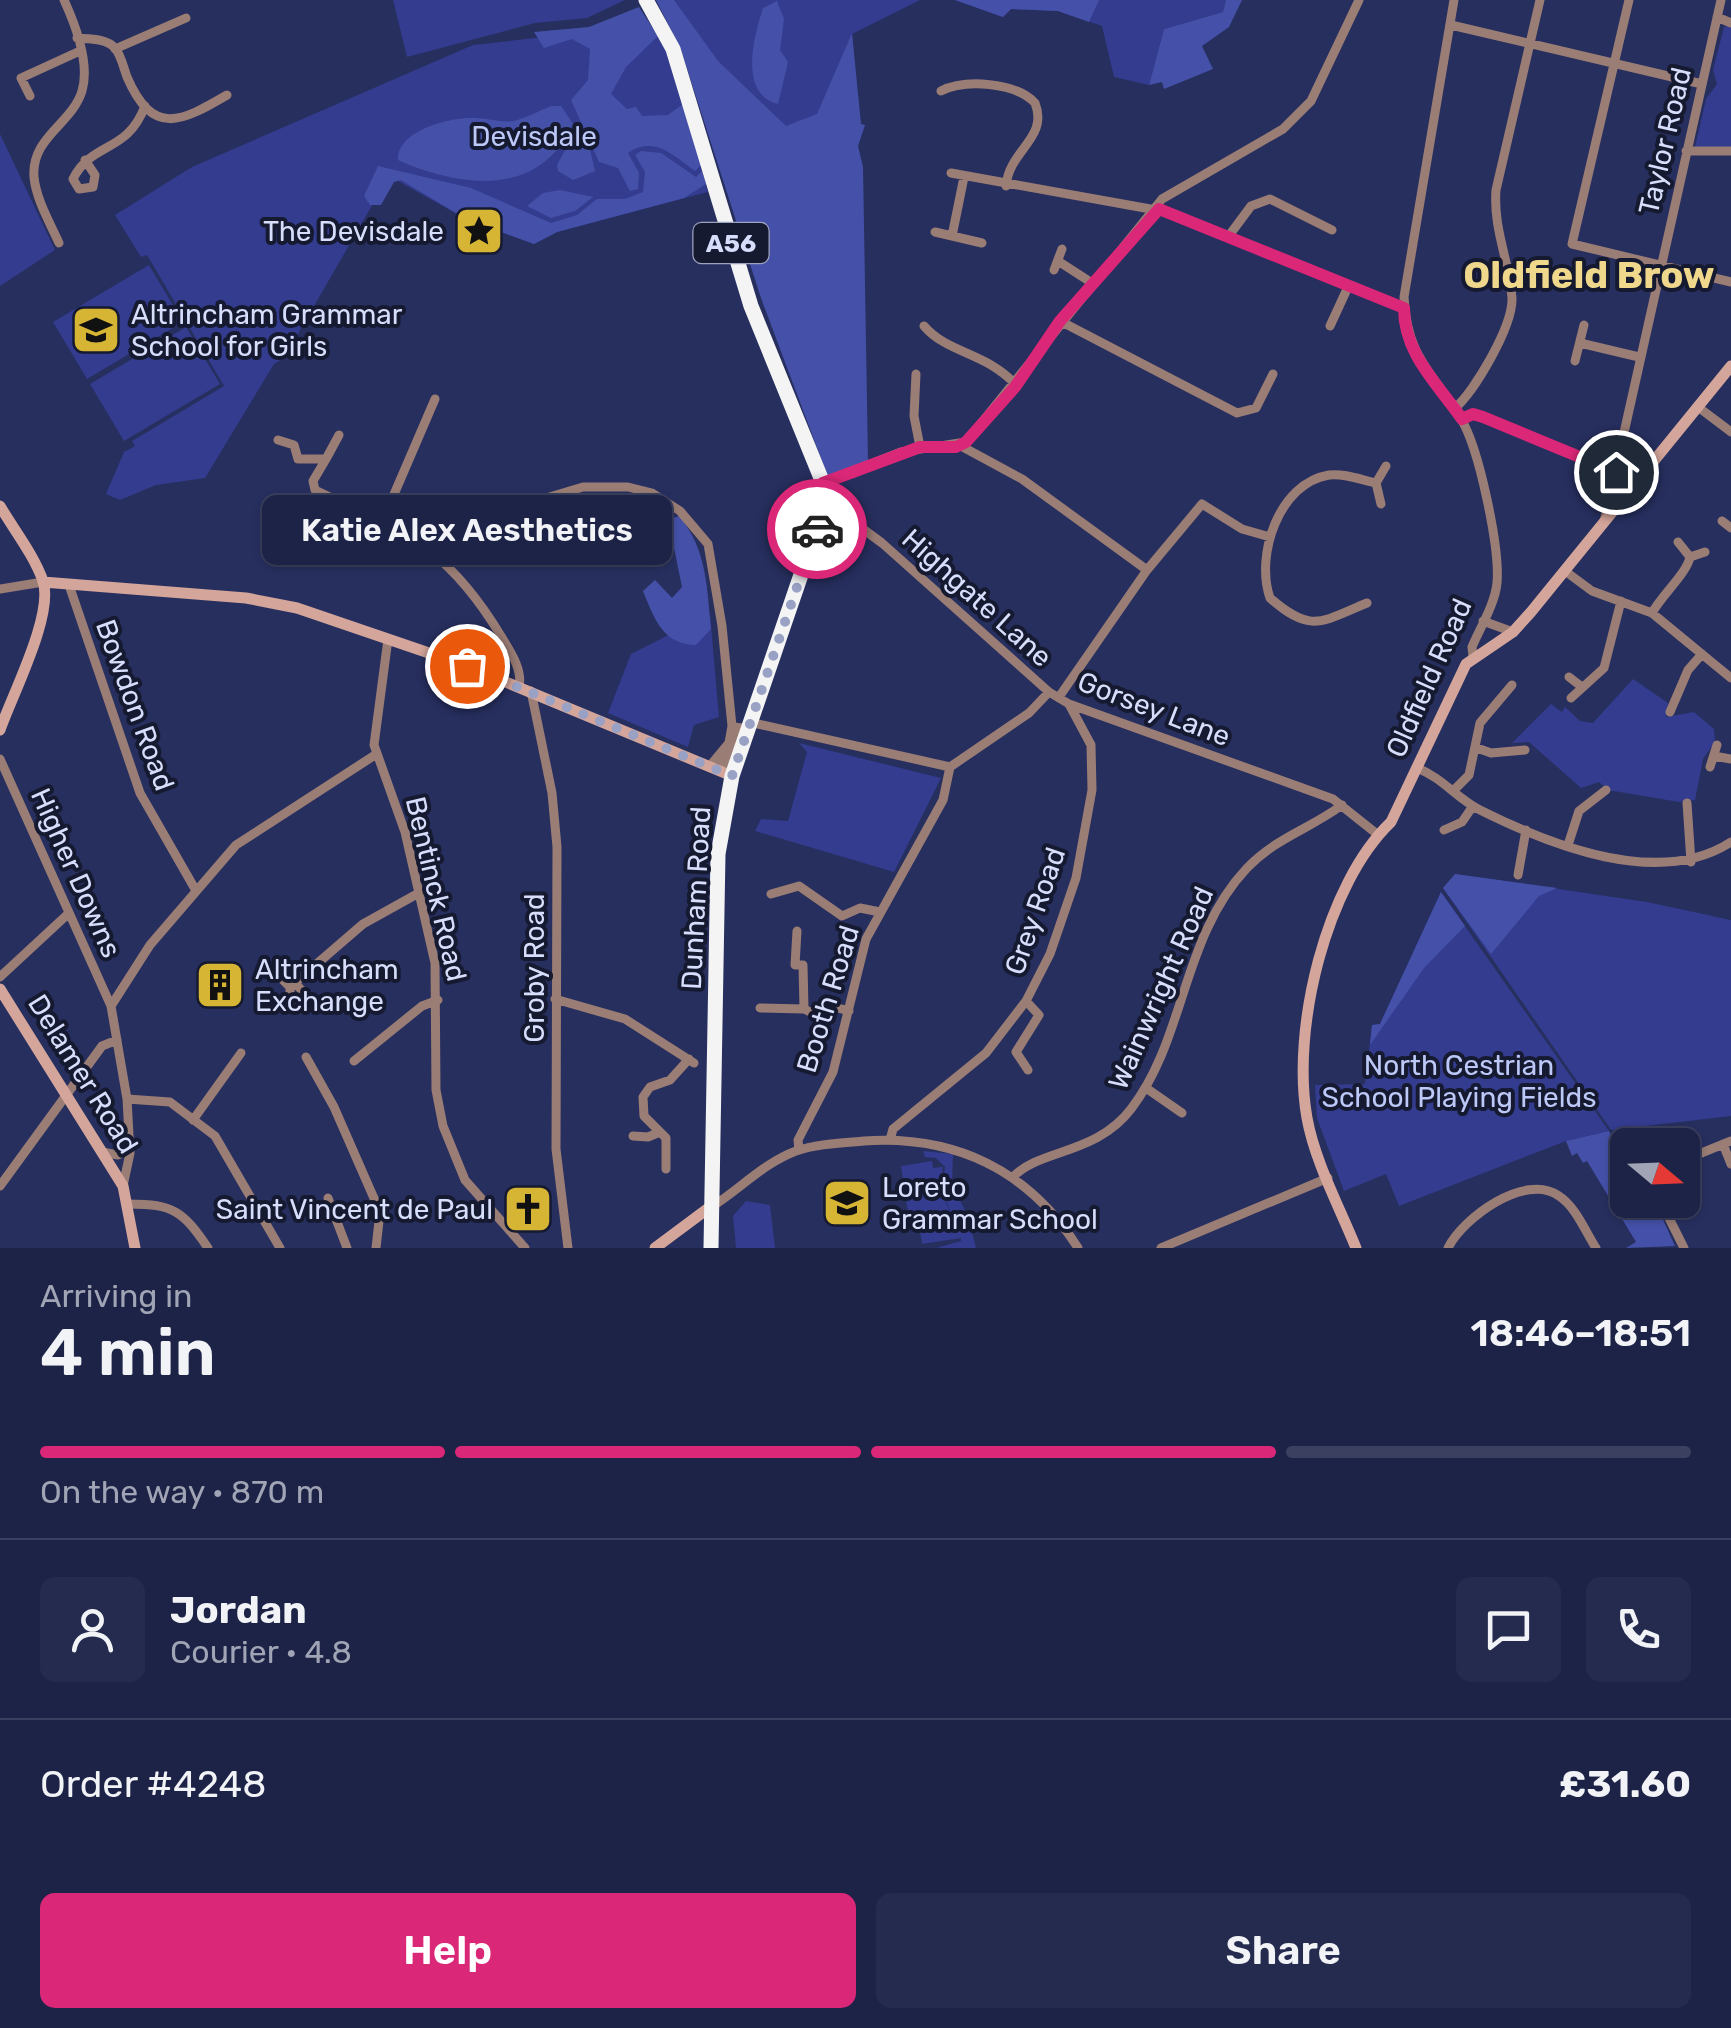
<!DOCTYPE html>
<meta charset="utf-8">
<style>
body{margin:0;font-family:Rubik,sans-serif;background:#252b4e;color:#f1f3f6;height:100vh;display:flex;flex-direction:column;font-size:38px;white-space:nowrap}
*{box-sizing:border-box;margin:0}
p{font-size:32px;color:#a0a4b4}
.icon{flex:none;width:55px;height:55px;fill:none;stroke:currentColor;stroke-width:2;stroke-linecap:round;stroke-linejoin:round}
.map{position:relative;height:1248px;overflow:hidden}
.side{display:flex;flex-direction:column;background:#1d2347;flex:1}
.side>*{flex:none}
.needle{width:65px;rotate:109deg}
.fabs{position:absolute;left:1610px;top:1128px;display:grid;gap:20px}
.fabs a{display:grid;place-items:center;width:90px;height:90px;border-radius:15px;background:#1d2347;box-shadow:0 2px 8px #0004,0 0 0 2px #3b4060;font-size:50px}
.pin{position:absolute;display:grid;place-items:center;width:85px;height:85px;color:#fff;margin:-42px;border:5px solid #fff;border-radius:50%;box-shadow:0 2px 10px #0007}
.courier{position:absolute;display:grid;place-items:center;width:100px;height:100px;margin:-50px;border:8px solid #db2777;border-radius:50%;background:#fff;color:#222;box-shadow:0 2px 12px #0007}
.bubble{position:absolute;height:70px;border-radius:15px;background:#1d2347;box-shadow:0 2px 8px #0004,0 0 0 2px #3b4060;font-size:32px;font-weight:600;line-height:70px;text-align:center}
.headline em{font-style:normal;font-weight:600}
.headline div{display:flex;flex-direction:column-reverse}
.headline{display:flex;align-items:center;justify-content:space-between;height:170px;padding:0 40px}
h1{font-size:65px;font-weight:600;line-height:75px}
.bar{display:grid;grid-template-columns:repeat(4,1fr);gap:15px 10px;align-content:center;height:120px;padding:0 40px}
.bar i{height:12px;border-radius:8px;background:#3b4060}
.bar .current{background:#db2777}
.bar p{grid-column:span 4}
.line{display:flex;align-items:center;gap:25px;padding:0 40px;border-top:2px solid #3b4060}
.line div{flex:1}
.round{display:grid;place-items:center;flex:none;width:105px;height:105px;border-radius:15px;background:#252b4e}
.primary-button{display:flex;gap:20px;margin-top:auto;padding:20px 40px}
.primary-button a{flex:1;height:115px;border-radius:15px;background:#db2777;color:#fff;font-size:40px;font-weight:600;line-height:115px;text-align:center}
.primary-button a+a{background:#252b4e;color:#f1f3f6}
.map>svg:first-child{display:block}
</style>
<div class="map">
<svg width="1731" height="1248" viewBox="0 0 1731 1248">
<rect width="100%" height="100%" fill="#272f5f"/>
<path fill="#333c8e" d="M393,0H625L587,18L535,23L407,57Z
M656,0H920L852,34L839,112L761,147L683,49Z
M955,0H1226L1223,12L1164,29L1149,85L1114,77L1102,26L1058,11L1011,9L1003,17Z
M639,8L669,54L708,192L557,232L534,244L466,219L389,176L284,358L274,364L205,478L156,485L120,500L106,494L124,452L135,446L132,441L224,386L147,255L141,257L115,215L192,167L473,45L590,32Z
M1731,25V150L1695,147L1706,99L1717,84L1713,70L1724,27Z
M0,134L55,250L0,286Z
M149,265L183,322L87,379L53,322Z
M186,327L220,384L124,441L90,384Z
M710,614L719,717L694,725L688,747L608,713L631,654Z
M1633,679L1668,703L1666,717L1694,712L1714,729L1715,742L1703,759L1695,800L1679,802L1608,790L1599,782L1581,788L1529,742L1512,743L1551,704L1562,712L1565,707L1580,721L1593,723Z
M799,743L941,778L894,872L755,831L761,819L788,821L807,752Z
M1455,874L1647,902L1731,920V1116L1611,1130L1443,888Z
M1441,892L1609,1131L1566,1141L1399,1206L1386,1174L1344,1191L1317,1118L1315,1085L1365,1084L1372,1025L1380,1024Z
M923,1151L953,1154L952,1183L968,1217L976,1248H936L961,1241V1238L922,1244L919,1225L910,1226L901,1166L932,1161L933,1168L943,1167L940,1188L952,1217L942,1189L945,1167L936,1158L925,1157Z
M746,1201L770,1205L775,1248H736L733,1216Z"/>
<path fill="#4551a9" d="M656,0H674L718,61L786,126L817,114L852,33L861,124L865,125L858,146L863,167L868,461L828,477L761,298L681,50Z
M955,0H1099L1089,22L1058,11L1011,9L1003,17Z
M1226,0H1242L1229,27L1202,46L1213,69L1164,89L1162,82L1149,85L1164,29L1223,12Z
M777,1L784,19L780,50L788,62L778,104C738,94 754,36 763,8Z
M639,7L658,36L626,67L611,94L627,109L636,107L642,116L668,115L683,104L701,165L695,171C674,156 654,135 628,153L639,173L638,189L630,191L618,168L599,162L571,100L588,80L590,49L572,39L544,48L534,32L589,27Z
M551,106H561L573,124C540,198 461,188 398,160C397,130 451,117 474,118C487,118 502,123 514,121C526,118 539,111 551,106Z
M577,128L589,145L595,171L573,180L558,171L557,165Z
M641,151L661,153L696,177L702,171L706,184L684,198L557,232L534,244L466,219L401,180L394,182L381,205H370L364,196L378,166L471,188L551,223L577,215L597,199H625L643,192L645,172L635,155Z
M560,190L593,197L575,211L551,218L527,206L543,193Z
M679,516C707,549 707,588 711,629L696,645C663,645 654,618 643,591L655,580L672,598L682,587L673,543L655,537L653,525Z
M1455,874L1557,888L1539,896L1491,954L1443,888Z
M1441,892L1465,926L1424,968L1370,1045L1372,1025L1380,1024Z
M1609,1131L1627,1164L1628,1200H1648L1660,1213L1675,1246L1626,1248L1636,1242L1587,1161L1583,1163L1577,1153L1572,1156L1566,1141Z"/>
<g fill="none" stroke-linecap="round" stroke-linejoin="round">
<path stroke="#9a7d75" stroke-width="9" d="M1454,0L1404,297C1407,358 1432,371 1461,419C1479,448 1500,548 1497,583C1495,604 1480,628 1472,647L1473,657
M1629,0L1572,244L1731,282
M1717,17L1731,23
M1451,25L1702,84
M77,38C89,39 106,38 115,48C121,55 124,69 127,77C153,137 181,122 227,95
M115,49L186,18
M941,91C965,79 1015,82 1035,103C1049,138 1009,150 1006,186
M30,96L21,78L80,51
M1686,151H1731
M85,160L95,175L93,187L79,189L73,179C92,141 127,154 145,106
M951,173L1156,210
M1159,209L1404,308
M935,232L982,243
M952,236L964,177
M1228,237L1251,206L1270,199L1332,230
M59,243C50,223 36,199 34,177C31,137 72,124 82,91C90,64 75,24 64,0
M1058,261L1092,283
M1054,270L1062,249
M1060,321L1237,413L1256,408L1273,374
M924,326C948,354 986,352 1016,385
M1330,326L1348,287
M1580,343L1639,357
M1575,361L1584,325
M916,374L914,416L920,447
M1698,407L1731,432
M1454,409C1475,391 1513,326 1512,298C1509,260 1493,229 1496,190L1540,0
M1461,419L1473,414L1483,417L1639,483
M278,440L294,445L298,459H326L313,481L315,490C406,534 446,545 501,636C509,650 523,669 519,686
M961,446L1022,479L1147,570
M326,459L339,435
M823,483L901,452L966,442L1162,199L1283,129L1311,101L1359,0
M1381,504L1376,483L1386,466
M823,510L852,521L882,543L1049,692L1069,704L1333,799L1377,834
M383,520L435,399
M1722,521L1731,528
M1604,522L1721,0
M415,537L424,527L506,510L583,487H628L652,493L680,511L708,544L722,626L732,726L729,743L709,767
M1678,542L1690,557
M1565,571L1592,591L1652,613L1731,678
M69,585L140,793L195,889
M0,589L43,582
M1367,603C1321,622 1311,634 1270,598C1255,555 1279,483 1329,475C1344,473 1362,480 1376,483
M1652,613C1662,595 1687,573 1690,557L1705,552
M1483,621L1513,632
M388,639L374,745L405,832L435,963L436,1090L443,1126L465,1180L525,1248
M1569,677L1582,687
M531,691L552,793L557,847L556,1149L568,1248
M1059,697L1147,570L1202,504L1242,529L1270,537
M1571,698L1604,668L1621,601
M1670,712L1688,670L1702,654
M749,722L950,767L1029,713L1049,692
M734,727L742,728L731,762L725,767L722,762L733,744Z
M1477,748L1491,753L1525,750
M1714,756L1731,759
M0,759L111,1006L127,1099L130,1153L123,1186
M1710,767L1717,745
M1417,768C1443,778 1456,798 1480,810C1550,845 1659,889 1731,842
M1455,789L1469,775L1480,723L1512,685
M1687,803L1691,862
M1444,830L1462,822L1473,806
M1568,845L1579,811L1606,790
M1518,875L1526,830
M771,894L799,886L842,916L860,908L880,912
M797,931L795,965H803L804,1009
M278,965L309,998L307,1009H299L290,998V987L272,969Z
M0,977L69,913
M290,987L363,924L417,894
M555,999L625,1019L694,1063
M1026,1001L1039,1015L1016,1052L1028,1070
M111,1006L150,945L236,845L375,755
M760,1008L804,1009L819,1016L838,1008L849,1011
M306,1057L334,1107L380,1212L376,1248
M354,1061L422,1006L438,1000
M1146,1088L1182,1113
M127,1099L170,1102L215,1136L280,1248
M193,1120L241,1053
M633,1136L648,1137L660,1132
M890,1140L893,1129L986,1053L1026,1001L1050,954L1076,878L1092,790L1091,745L1069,704
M1723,1144L1731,1164
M799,1150L798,1140L833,1072L866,939L943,800L950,767
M102,1152L118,1155L130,1149
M1682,1161L1731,1141
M666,1169V1138L644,1116L643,1097L650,1087L670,1080L689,1059
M1013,1177C1039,1149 1096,1155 1131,1109C1186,1038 1181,938 1247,868C1277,837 1310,829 1342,805
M0,1186L102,1046L117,1040
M328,1198L347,1248
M1660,1200L1684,1248
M129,1204C173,1204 183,1211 208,1248
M713,1206C741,1188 764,1163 796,1151C816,1144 842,1143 864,1141C955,1135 1029,1170 1078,1248
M1161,1248L1328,1178
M1448,1248C1463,1218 1525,1172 1559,1196C1576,1207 1585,1231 1596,1248"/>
<path stroke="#d4a59a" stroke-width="11" d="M0,506C14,530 34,555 43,581C54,615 12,695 0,730
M43,582L246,598L297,608L467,666L732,776
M0,989L123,1186L135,1248
M655,1248L710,1207
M1356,1248C1339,1206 1315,1162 1307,1118C1291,1029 1326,884 1391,822L1466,664L1513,632L1531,612L1731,366"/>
<path stroke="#f4f4f4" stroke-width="15" d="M646,0L673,49L751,306L823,483L816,531L732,776L718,854L711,1248"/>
</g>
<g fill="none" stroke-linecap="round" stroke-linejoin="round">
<path stroke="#99a1c5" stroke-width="10" stroke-dasharray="0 18" d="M467,666L732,776L817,529"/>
<path stroke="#db2777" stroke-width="12" d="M817,529L823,483L920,447H956L966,442L1015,387L1060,321L1159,209L1404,308C1404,354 1437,383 1462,419L1473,414L1483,417L1616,472"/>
</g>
<defs>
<g id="sight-square" transform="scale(2.5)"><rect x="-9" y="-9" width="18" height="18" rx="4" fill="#d6b534" stroke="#161a30"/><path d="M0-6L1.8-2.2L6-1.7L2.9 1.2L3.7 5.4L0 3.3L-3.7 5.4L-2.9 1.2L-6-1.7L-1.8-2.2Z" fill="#111"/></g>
<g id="school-square" transform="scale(2.5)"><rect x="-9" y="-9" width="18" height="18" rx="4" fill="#d6b534" stroke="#161a30"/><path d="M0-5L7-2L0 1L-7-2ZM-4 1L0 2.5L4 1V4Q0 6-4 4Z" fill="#111"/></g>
<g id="building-square" transform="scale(2.5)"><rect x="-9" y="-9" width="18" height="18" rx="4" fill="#d6b534" stroke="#161a30"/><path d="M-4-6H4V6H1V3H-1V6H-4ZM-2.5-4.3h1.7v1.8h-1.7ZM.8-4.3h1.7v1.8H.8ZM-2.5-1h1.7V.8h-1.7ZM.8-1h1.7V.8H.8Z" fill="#111"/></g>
<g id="church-square" transform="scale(2.5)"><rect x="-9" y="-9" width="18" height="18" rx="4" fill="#d6b534" stroke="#161a30"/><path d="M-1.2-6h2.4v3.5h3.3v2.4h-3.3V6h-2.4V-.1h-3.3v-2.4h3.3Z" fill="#111"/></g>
</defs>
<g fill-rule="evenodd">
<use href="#sight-square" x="479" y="231"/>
<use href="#school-square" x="96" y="330"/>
<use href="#building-square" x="220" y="985"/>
<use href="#school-square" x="847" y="1203"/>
<use href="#church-square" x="528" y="1209"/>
</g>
<g text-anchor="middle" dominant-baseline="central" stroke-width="8" stroke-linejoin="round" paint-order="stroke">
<rect fill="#161a30" stroke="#9ca3bf" stroke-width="2.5" x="693.5" y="223" width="75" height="40" rx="8"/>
<g font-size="25" font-weight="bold" fill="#d6defc">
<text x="731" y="243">A56</text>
</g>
<g font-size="28" fill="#bcc8f7" stroke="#161a30">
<text x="534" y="136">Devisdale</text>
<text x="1459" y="1065">North Cestrian<tspan x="1459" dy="32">School Playing Fields</tspan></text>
</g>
<g font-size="28" fill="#d6defc" stroke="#161a30">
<text transform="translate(1665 141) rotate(-77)">Taylor Road</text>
<text transform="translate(977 598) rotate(42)">Highgate Lane</text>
<text transform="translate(1429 678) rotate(-66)">Oldfield Road</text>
<text transform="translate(135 705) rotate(70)">Bowdon Road</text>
<text transform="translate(1154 709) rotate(21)">Gorsey Lane</text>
<text transform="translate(76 873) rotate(66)">Higher Downs</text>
<text transform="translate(436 889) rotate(77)">Bentinck Road</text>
<text transform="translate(696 898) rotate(-87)">Dunham Road</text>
<text transform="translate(1035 911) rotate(-71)">Grey Road</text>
<text transform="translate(534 968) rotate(-90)">Groby Road</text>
<text transform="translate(1161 988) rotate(-66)">Wainwright Road</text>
<text transform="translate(828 999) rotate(-73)">Booth Road</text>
<text transform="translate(83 1074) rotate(58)">Delamer Road</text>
</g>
<g font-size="28" fill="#d6defc" stroke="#161a30" text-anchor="start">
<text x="444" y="231" text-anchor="end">The Devisdale</text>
<text x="131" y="314">Altrincham Grammar<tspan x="131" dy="32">School for Girls</tspan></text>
<text x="255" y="969">Altrincham<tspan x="255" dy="32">Exchange</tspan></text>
<text x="882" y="1187">Loreto<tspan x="882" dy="32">Grammar School</tspan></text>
<text x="493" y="1209" text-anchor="end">Saint Vincent de Paul</text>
</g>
<g font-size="38" font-weight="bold" fill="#efd88b" stroke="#161a30">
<text x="1589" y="275">Oldfield Brow</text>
</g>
</g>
</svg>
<div class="fabs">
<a><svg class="needle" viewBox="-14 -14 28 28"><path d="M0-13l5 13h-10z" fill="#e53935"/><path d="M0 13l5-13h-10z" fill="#a0a4b4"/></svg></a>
</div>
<div class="pin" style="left:467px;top:666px;background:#ea580c"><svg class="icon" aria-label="bag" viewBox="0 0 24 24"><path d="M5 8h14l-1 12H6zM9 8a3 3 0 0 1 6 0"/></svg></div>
<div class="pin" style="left:1616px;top:472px;background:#1f2937"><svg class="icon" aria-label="home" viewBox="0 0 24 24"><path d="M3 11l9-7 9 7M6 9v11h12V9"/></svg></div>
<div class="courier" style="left:817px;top:529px"><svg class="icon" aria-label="car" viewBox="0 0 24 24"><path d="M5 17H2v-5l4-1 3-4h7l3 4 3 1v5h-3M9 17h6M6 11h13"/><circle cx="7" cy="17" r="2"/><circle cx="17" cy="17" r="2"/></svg></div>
<div class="bubble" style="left:262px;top:495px;width:410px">Katie Alex Aesthetics</div>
</div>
<section class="side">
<div class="headline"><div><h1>4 min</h1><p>Arriving in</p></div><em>18:46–18:51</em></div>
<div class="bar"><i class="current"></i><i class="current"></i><i class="current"></i><i></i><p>On the way · 870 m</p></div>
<div class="line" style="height:180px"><a class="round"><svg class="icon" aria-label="person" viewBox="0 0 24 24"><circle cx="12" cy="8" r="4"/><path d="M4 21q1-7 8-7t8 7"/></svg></a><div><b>Jordan</b><p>Courier · 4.8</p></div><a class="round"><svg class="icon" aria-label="chat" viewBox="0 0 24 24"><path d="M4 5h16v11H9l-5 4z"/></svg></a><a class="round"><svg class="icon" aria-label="phone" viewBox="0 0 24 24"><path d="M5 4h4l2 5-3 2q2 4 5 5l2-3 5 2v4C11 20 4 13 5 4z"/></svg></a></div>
<div class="line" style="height:130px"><div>Order #4248</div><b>£31.60</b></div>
<div class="primary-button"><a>Help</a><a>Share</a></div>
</section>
